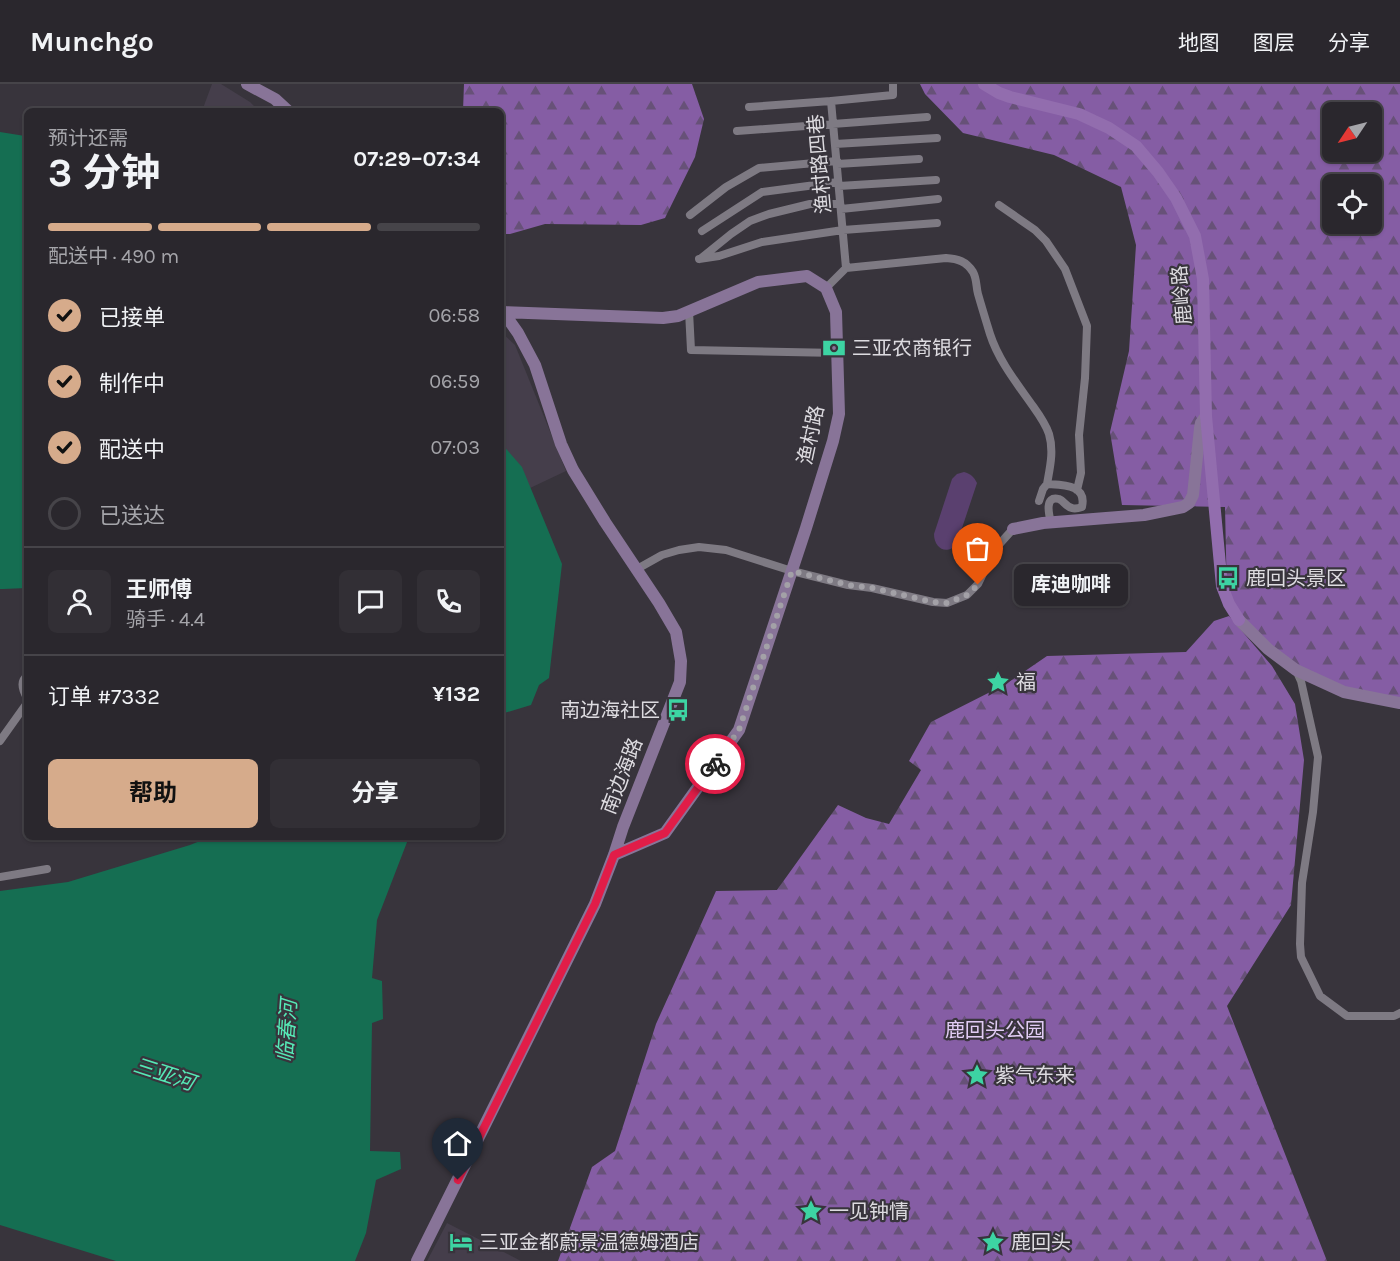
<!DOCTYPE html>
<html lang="zh">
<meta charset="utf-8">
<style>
body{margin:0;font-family:Karla,"Noto Sans SC",sans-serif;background:#322f35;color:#f1f3f6;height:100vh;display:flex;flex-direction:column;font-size:22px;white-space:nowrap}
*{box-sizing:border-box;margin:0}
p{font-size:20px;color:#a5a5aa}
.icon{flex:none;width:33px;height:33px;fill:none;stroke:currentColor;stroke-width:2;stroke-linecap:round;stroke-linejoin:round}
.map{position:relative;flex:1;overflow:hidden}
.drawer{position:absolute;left:24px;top:24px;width:480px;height:732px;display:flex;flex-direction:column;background:#2a272d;border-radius:9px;box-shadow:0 2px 4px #0004,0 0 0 2px #464449}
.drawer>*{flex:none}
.needle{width:39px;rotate:235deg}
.tools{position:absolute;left:1322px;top:18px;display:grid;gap:12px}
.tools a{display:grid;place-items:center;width:60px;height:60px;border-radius:9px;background:#2a272d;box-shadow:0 2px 4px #0004,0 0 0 2px #464449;font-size:30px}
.pin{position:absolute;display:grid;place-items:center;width:51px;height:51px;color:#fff;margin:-62px -26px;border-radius:50% 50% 50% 0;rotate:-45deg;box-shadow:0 0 6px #0007}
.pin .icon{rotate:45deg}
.courier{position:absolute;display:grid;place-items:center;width:60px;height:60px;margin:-30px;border:4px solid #e11d48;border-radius:50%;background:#fff;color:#222;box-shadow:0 2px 8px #0007}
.bubble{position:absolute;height:42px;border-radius:9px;background:#2a272d;box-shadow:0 2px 4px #0004,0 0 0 2px #464449;font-size:20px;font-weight:700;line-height:42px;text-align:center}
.summary em{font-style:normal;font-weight:700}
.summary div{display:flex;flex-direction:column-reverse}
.summary{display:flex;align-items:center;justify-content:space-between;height:102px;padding:0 24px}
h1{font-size:39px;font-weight:700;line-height:45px}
.bar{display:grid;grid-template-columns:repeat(4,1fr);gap:9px 6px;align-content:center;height:72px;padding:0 24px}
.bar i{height:8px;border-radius:4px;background:#464449}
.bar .on{background:#d6ab8b}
.bar p{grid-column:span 4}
.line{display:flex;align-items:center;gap:15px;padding:0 24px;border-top:2px solid #464449}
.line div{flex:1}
.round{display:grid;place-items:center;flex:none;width:63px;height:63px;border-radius:9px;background:#322f35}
ol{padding:0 24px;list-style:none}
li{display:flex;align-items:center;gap:18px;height:66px}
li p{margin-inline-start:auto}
li .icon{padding:6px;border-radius:50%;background:#d6ab8b;color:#111;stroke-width:4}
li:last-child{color:#a5a5aa}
li i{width:33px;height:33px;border:3px solid #464449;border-radius:50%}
.primary-button{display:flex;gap:12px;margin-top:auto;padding:12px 24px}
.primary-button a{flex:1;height:69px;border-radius:9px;background:#d6ab8b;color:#111;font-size:24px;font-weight:700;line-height:69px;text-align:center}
.primary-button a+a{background:#322f35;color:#f1f3f6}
header{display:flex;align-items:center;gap:36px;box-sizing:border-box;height:84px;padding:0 30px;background:#2a272d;border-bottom:2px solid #464449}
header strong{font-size:28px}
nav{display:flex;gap:33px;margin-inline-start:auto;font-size:21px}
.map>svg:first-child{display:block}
</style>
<header>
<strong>Munchgo</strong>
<nav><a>地图</a><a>图层</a><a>分享</a></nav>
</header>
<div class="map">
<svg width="1400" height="1177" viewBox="0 0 1400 1177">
<defs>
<pattern id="forest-firs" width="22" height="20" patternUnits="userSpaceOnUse" patternTransform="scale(1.5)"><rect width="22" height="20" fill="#855da4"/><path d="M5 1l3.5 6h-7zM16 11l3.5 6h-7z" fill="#675178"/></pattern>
</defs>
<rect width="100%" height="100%" fill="#38343c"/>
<path fill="#453e4b" d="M212,0H221L250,18L259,27H202Z
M501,248L515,261L566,387L528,405L501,368Z
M447,1139L521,1177H427Z"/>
<path fill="url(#forest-firs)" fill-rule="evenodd" d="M464,0H692L704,35L695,73L665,134L641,141L545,140L510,150H501V27H463Z
M920,0H1400V616L1309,597L1250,546L1227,514L1225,423L1122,421L1110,348L1129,267L1136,161L1121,103L1054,71L963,49L925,10ZM1332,28H1371V68H1332ZM1332,100H1371V140H1332Z
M1229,532L1272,582L1295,620L1304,676L1291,821L1227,922L1327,1177H558L592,1083L615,1067L656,940L716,807L777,806L838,721L866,734L889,740L921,686L909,677L931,638L1006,600L1047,572L1186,568L1214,537Z"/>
<path fill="#5a406f" d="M964,388C971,390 974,393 977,399L957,459C948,472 934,465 934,450L952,395L957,390Z"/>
<path fill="#156e52" d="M0,48L25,52L27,56V504L3,505H0Z
M501,359L522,383L562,480L549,594L539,601L531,621L501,630Z
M210,753H409L377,836L372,894L382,897L383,935L372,939L370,1067L400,1068L401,1085L376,1096L366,1149L355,1177H116L0,1141V807L68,798L190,761Z"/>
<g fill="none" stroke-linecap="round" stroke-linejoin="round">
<path stroke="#7e7a83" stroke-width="8" d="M749,23L831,17
M737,47L927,33
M835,60L937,54
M837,80L919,75
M839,102L936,96
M999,121L1035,146L1046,157L1065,185L1087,242L1085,294L1079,351L1081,389L1077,406
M841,125L938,115
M690,131L726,103L759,84L837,77
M702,147L762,108L838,98
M699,175L719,172L762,158L843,146L937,139
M700,175L731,150L750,137L769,130L810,120H840
M846,184L946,174C958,175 966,177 973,188C977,195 976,203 978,210C982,224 986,237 990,250C998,275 1015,297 1030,318C1037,328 1045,338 1049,350C1054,367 1050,383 1047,400
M826,204L846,184L831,17L893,11V0
M689,227L691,266L838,269
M1039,417L1043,405L1047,400C1063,401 1087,400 1082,423C1079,424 1075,425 1072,424C1066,423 1064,417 1059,415C1044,411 1049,431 1051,439
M637,485L662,471L679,466L699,463L726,466L792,487L848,501L872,504L933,518L947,519L967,511L978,500L995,465L1013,445
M1296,586L1301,597L1318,673L1313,728L1302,799L1300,860L1301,873L1320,912L1347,932H1394L1400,929
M27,592C19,598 23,607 27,614
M0,657L27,619
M0,793L47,785"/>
<path stroke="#887498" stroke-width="12" d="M247,0L275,15L288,27
M504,228L663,234L678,232L758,198L807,192L826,204L836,228L839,330L833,357L806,444L739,646L665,749L614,771
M1013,445L1043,439L1144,431L1183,423L1189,419L1193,411L1200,344L1201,339L1206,332
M1239,536L1268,565L1296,586L1344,608L1400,619
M417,1177L595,820L614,771L623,743L680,598L681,577L676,548L659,519L605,438L573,386L561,360L535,281L518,249L501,225"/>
<path stroke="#926dae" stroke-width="12" d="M984,0L999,9L1010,13L1079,30L1109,44L1136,62L1158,88L1176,114L1195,152L1203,195L1206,332L1222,502L1229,520L1239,536"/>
</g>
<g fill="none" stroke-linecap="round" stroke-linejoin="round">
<path stroke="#a3a1a7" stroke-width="6" stroke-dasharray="0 10.8" d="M715,680L739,646L792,487L848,501L872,504L933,518L947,519L967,511L978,501"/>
<path stroke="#e11d48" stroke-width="8" d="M458,1096L595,820L614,771L665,749L715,680"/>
</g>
<defs>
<g id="bank-bare" transform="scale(1.8)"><path d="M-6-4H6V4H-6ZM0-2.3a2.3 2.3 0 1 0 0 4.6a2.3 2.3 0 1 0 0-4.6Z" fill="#3dd4a3" stroke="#38343c" stroke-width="2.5" paint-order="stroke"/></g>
<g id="bus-bare" transform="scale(1.8)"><path d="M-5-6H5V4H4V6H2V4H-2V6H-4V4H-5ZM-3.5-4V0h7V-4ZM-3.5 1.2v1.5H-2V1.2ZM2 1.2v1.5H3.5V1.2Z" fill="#3dd4a3" stroke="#38343c" stroke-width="2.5" paint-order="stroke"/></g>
<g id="sight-bare" transform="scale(1.8)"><path d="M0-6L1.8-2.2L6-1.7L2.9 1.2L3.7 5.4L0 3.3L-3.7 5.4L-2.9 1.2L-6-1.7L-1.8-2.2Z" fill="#3dd4a3" stroke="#38343c" stroke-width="2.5" paint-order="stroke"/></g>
<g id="hotel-bare" transform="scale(1.8)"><path d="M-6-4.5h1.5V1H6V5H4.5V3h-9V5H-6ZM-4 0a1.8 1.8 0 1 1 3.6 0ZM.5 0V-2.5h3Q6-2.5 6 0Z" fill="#3dd4a3" stroke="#38343c" stroke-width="2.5" paint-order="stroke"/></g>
</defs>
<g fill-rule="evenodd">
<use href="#bank-bare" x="834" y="264"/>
<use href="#bus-bare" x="1228" y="494"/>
<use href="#sight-bare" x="998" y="598"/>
<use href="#bus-bare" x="678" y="626"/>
<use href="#sight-bare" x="977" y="991"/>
<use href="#sight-bare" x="811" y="1127"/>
<use href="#hotel-bare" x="461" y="1158"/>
<use href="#sight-bare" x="993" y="1158"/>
</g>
<g text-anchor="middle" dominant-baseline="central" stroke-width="4.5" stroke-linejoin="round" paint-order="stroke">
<g font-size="20" fill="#dddbe0" stroke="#38343c">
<text transform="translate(820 80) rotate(-95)">渔村路四巷</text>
<text transform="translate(1182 211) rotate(-95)">鹿岭路</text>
<text transform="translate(811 351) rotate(-78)">渔村路</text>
<text transform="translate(622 692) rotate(-69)">南边海路</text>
</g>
<g font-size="20" fill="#dddbe0" stroke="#38343c" text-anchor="start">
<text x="852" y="264">三亚农商银行</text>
<text x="1246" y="494">鹿回头景区</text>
<text x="1016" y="598">福</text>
<text x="660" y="626" text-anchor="end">南边海社区</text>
<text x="995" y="991">紫气东来</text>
<text x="829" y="1127">一见钟情</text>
<text x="479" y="1158">三亚金都蔚景温德姆酒店</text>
<text x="1011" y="1158">鹿回头</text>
</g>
<g font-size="20" fill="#e1ccf4" stroke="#38343c">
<text x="995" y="946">鹿回头公园</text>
</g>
<g font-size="21" font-style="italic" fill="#55e8b5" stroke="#38343c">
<text transform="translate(287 947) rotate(-86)">临春河</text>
<text transform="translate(164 990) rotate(18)">三亚河</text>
</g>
</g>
</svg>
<div class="tools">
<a><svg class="needle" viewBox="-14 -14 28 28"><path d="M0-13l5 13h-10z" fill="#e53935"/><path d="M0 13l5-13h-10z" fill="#a5a5aa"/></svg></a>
<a><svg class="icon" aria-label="locate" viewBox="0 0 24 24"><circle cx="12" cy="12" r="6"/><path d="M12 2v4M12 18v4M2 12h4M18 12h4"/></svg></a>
</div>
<div class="pin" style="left:978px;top:501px;background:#ea580c"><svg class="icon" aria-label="bag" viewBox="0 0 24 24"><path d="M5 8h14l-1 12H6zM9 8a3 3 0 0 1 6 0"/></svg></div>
<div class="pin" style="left:458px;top:1096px;background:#1f2937"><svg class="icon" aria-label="home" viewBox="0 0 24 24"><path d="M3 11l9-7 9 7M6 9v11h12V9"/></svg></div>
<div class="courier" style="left:715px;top:680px"><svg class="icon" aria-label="bike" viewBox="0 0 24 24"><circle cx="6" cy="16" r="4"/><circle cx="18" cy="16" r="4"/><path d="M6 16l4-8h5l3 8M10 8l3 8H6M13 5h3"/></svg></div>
<div class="bubble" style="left:1014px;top:480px;width:114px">库迪咖啡</div>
<section class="drawer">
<div class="summary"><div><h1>3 分钟</h1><p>预计还需</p></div><em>07:29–07:34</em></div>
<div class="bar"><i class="on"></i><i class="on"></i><i class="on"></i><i></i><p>配送中 · 490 m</p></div>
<ol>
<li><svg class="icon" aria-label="check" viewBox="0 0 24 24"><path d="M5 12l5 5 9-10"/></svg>已接单<p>06:58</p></li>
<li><svg class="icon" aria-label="check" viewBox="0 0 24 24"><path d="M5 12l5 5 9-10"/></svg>制作中<p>06:59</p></li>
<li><svg class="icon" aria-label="check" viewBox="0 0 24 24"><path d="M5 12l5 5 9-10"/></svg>配送中<p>07:03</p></li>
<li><i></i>已送达</li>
</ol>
<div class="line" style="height:108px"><a class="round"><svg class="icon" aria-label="person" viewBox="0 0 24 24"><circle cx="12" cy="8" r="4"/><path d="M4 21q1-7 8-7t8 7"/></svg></a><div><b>王师傅</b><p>骑手 · 4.4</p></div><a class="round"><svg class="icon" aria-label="chat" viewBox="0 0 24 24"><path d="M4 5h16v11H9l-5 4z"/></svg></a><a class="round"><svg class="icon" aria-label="phone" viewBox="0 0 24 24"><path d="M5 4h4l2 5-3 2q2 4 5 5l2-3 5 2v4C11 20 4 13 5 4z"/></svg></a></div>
<div class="line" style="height:78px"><div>订单 #7332</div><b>¥132</b></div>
<div class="primary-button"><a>帮助</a><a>分享</a></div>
</section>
</div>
